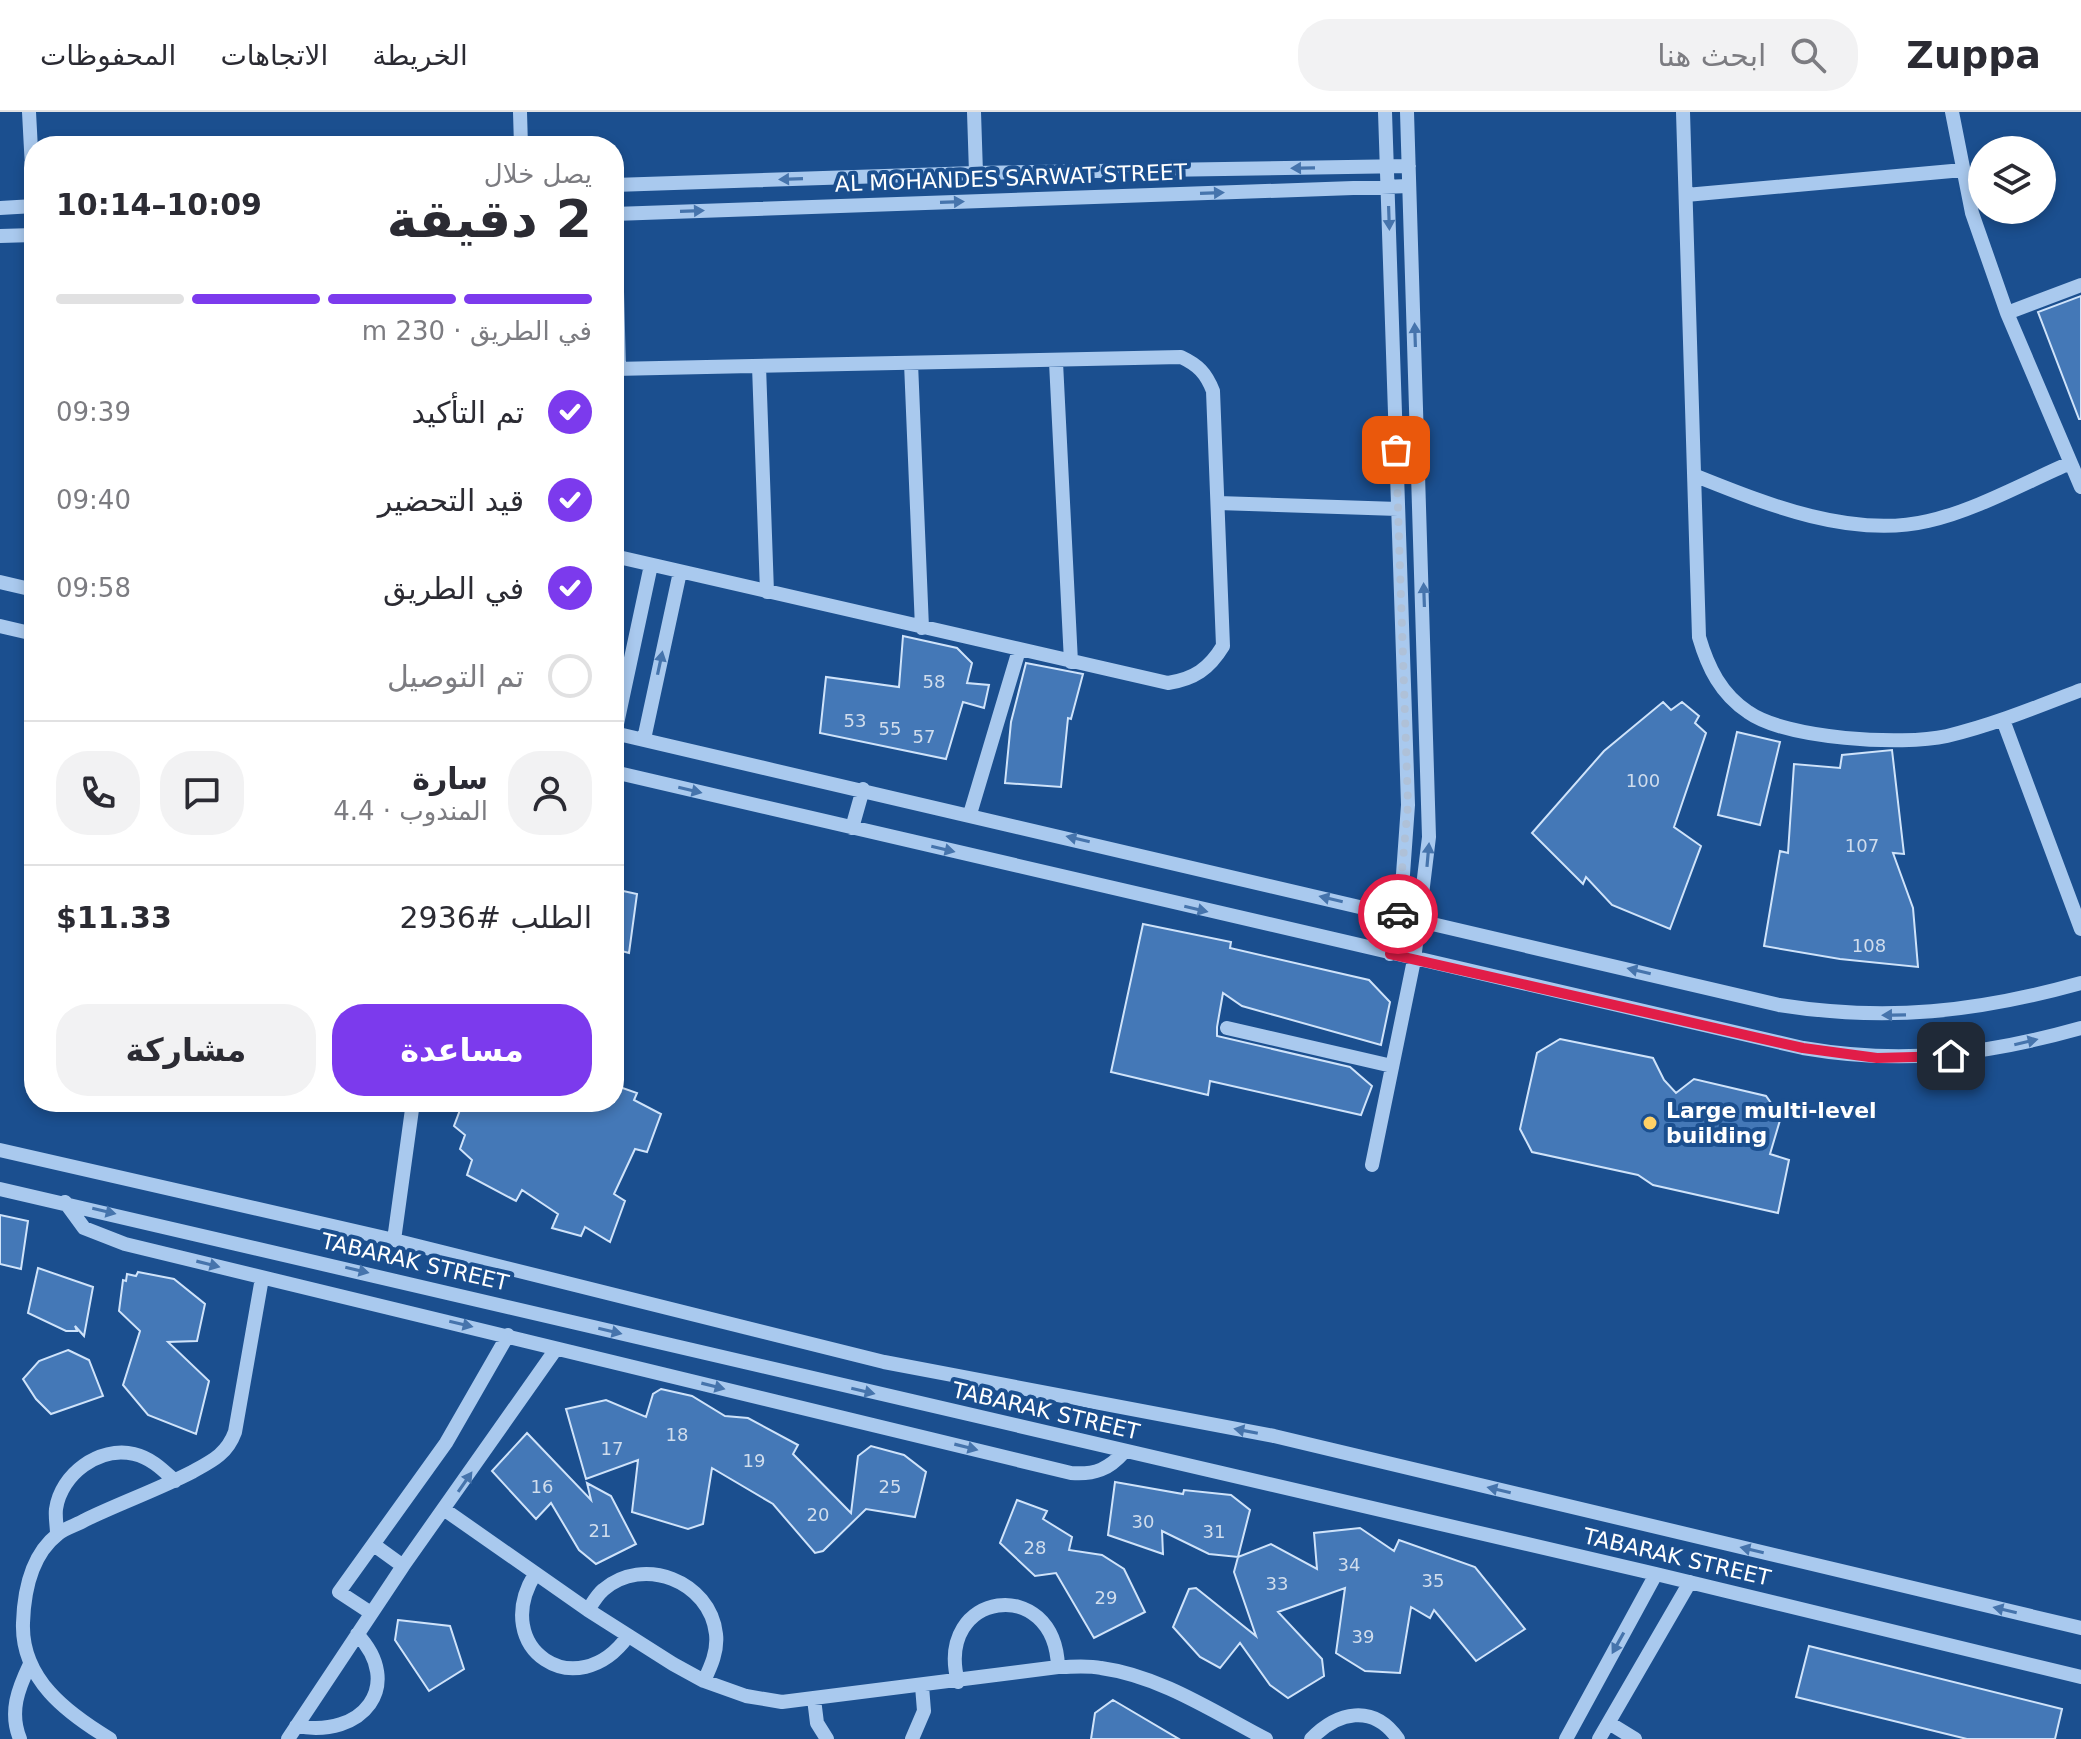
<!DOCTYPE html>
<html lang="ar">
<meta charset="utf-8">
<style>
body{margin:0;font-family:"DejaVu Sans",Cairo,sans-serif;background:#f2f2f3;color:#2b2b33;direction:rtl;height:100vh;display:flex;flex-direction:column;font-size:30px;white-space:nowrap}
*{box-sizing:border-box;margin:0}
p{font-size:26px;color:#7c7c81}
.icon{flex:none;width:44px;height:44px;fill:none;stroke:currentColor;stroke-width:2;stroke-linecap:round;stroke-linejoin:round}
.map{position:relative;flex:1;overflow:hidden;direction:ltr}
.details{position:absolute;left:24px;top:24px;width:600px;height:976px;display:flex;flex-direction:column;background:#fff;border-radius:32px;box-shadow:0 4px 12px #0003;direction:rtl}
.details>*{flex:none}
.fabs{position:absolute;left:1968px;top:24px;display:grid;gap:16px}
.fabs a{display:grid;place-items:center;width:88px;height:88px;border-radius:50%;background:#fff;box-shadow:0 4px 12px #0003;font-size:40px}
.pin{position:absolute;display:grid;place-items:center;width:68px;height:68px;color:#fff;margin:-34px;border-radius:16px;box-shadow:0 4px 12px #0006}
.courier{position:absolute;display:grid;place-items:center;width:80px;height:80px;margin:-40px;border:6px solid #e11d48;border-radius:50%;background:#fff;color:#222;box-shadow:0 2px 10px #0007}
.headline em{font-style:normal;font-weight:800}
.headline div{display:flex;flex-direction:column-reverse}
.headline{display:flex;align-items:center;justify-content:space-between;height:136px;padding:0 32px}
h1{font-size:52px;font-weight:800;line-height:60px}
.bar{display:grid;grid-template-columns:repeat(4,1fr);gap:12px 8px;align-content:center;height:96px;padding:0 32px}
.bar i{height:10px;border-radius:6px;background:#e1e1e2}
.bar .selected{background:#7c3aed}
.bar p{grid-column:span 4}
.line{display:flex;align-items:center;gap:20px;padding:0 32px;border-top:2px solid #e1e1e2}
.line div{flex:1}
.round{display:grid;place-items:center;flex:none;width:84px;height:84px;border-radius:32px;background:#f2f2f3}
ol{padding:0 32px;list-style:none}
li{display:flex;align-items:center;gap:24px;height:88px}
li p{margin-inline-start:auto}
li .icon{padding:8px;border-radius:50%;background:#7c3aed;color:#fff;stroke-width:4}
li:last-child{color:#7c7c81}
li i{width:44px;height:44px;border:4px solid #e1e1e2;border-radius:50%}
.button{display:flex;gap:16px;margin-top:auto;padding:16px 32px}
.button a{flex:1;height:92px;border-radius:32px;background:#7c3aed;color:#fff;font-size:32px;font-weight:800;line-height:92px;text-align:center}
.button a+a{background:#f2f2f3;color:#2b2b33}
header{display:flex;align-items:center;gap:48px;box-sizing:border-box;height:112px;padding:0 40px;background:#fff;border-bottom:2px solid #e1e1e2}
header strong{font-size:38px}
nav{display:flex;gap:44px;margin-inline-start:auto;font-size:28px}
.search{width:560px;height:72px;background:#f2f2f3;display:flex;align-items:center;gap:20px;box-sizing:border-box;padding:0 28px;border-radius:32px;color:#7c7c81;font-size:30px}
.map>svg:first-child{display:block}
</style>
<header>
<strong>Zuppa</strong>
<div class="search"><svg class="icon" aria-label="search" viewBox="0 0 24 24"><circle cx="10" cy="10" r="6"/><path d="M15 15l6 6"/></svg>ابحث هنا</div>
<nav><a>الخريطة</a><a>الاتجاهات</a><a>المحفوظات</a></nav>
</header>
<div class="map">
<svg width="2081" height="1627" viewBox="0 0 2081 1627">
<rect width="100%" height="100%" fill="#1b4f8f"/>
<path fill="#4478b7" stroke="#cfe3fa" stroke-width="2" d="M2081,184V307H2079L2038,200Z
M903,524L957,536L972,551L967,571L989,573L984,596L963,590L946,647L820,621L826,565L899,575Z
M1026,551L1083,562L1071,607L1068,606L1061,675L1005,671L1011,610Z
M1663,590L1671,598L1682,590L1699,604L1695,611L1706,621L1674,715L1701,734L1670,817L1612,793L1586,765L1583,772L1532,721L1604,639Z
M1737,620L1780,630L1760,713L1718,703Z
M1892,638L1904,742L1893,741L1913,796L1918,855L1840,847L1764,834L1780,739L1788,741L1794,652L1840,656L1842,643Z
M614,777L637,782L629,841L614,837Z
M1143,812L1231,830L1230,836L1369,868L1390,890L1381,933L1242,894L1223,881L1217,915V924L1350,955L1372,974L1361,1003L1210,969L1208,983L1111,960Z
M1560,927L1653,946L1664,968L1676,981L1694,967L1766,984L1781,1005L1770,1042L1789,1048L1778,1101L1653,1073L1638,1063L1532,1040L1520,1017L1537,941Z
M614,973L637,981L634,988L661,1002L647,1040L635,1037L614,1082L625,1089L610,1130L585,1115L581,1124L552,1116L558,1102L522,1078L516,1089L467,1063L472,1048L460,1037L465,1023L454,1014L463,990H614Z
M0,1103L28,1109L21,1157L0,1152Z
M38,1156L93,1175L84,1224L75,1214L77,1219H66L28,1201Z
M138,1160L174,1167L205,1192L197,1229L168,1230L209,1269L196,1322L148,1303L123,1273L140,1219L119,1199L123,1168L126,1169L127,1162L136,1164Z
M68,1238L89,1248L103,1284L51,1302L36,1287L23,1267L39,1249Z
M661,1277L692,1284L725,1304L748,1306L798,1333L793,1342L851,1401L858,1344L871,1334L904,1343L926,1360L915,1405L866,1397L823,1439L815,1441L773,1392L712,1356L703,1412L688,1417L632,1400L638,1348L586,1367L566,1297L606,1288L646,1305L653,1282Z
M527,1321L591,1388L587,1371L611,1384L636,1432L596,1452L579,1438L551,1391L536,1407L492,1359Z
M1115,1370L1183,1382L1184,1378L1231,1383L1250,1398L1238,1445L1209,1442L1162,1419L1163,1442L1108,1423Z
M1017,1388L1047,1399L1043,1407L1072,1425L1069,1438L1102,1443L1124,1457L1145,1500L1094,1526L1056,1461L1035,1464L1000,1431Z
M1360,1416L1394,1439L1399,1428L1475,1455L1525,1517L1476,1549L1434,1498L1430,1506L1411,1495L1400,1561L1365,1559L1336,1541L1345,1476L1278,1500L1322,1547L1324,1564L1288,1586L1270,1573L1240,1531L1220,1556L1200,1545L1173,1515L1189,1477L1196,1476L1256,1524L1234,1460L1238,1445L1271,1432L1317,1457L1314,1421Z
M398,1508L450,1514L464,1557L429,1579L395,1528Z
M1809,1534L2062,1597L2055,1627H1967L1796,1585Z
M1113,1588L1179,1627H1091L1095,1601Z"/>
<g fill="none" stroke-linecap="round" stroke-linejoin="round">
<path stroke="#a9c9ee" stroke-width="14" d="M29,0L34,94
M520,0L521,34
M974,0L976,61
M1385,0L1408,693L1402,776L1390,842
M1683,0L1699,525C1708,556 1721,582 1748,600C1786,627 1902,634 1947,624C1993,613 2037,595 2081,578
M1952,0L1972,101L2007,201L2081,375
M614,73L976,61L1409,54
M1686,83L1963,58
M0,96L34,94
M614,102L1409,74
M615,102L619,257
M0,124L34,123
M2007,201L2081,173
M1056,250L1071,550
M911,251L922,516
M759,254L767,480
M614,257L1181,245C1198,253 1206,261 1213,279L1223,534C1209,557 1194,567 1168,571L614,444
M1696,364C1766,392 1852,427 1928,409C1974,399 2026,370 2070,351
M1218,391L1398,397
M0,470L34,478
M0,514L34,522
M2003,608L2081,817
M614,621L1779,893C1887,910 1977,900 2081,871
M615,621L651,453
M644,627L680,460
M614,660L1803,936C1902,953 1985,943 2081,916
M970,702L1019,538
M852,716L863,677
M1227,916L1392,954
M0,1038L394,1128L884,1250L1274,1324L2081,1516
M1372,1053L1414,848L1429,725L1407,0
M0,1077L1656,1462L2081,1565
M65,1090L84,1116L125,1132L1071,1361C1095,1363 1109,1357 1124,1340
M394,1128L413,990
M445,1398L588,1498L673,1552L704,1569L746,1584L782,1590L1058,1555C1072,1555 1087,1553 1101,1556C1160,1564 1214,1600 1266,1627
M57,1422C57,1414 55,1405 56,1397C61,1362 99,1334 134,1342C151,1346 162,1357 175,1369
M374,1433L403,1454
M535,1462C489,1537 577,1595 628,1524
M588,1498C592,1492 597,1483 603,1478C643,1443 710,1469 716,1522C718,1539 711,1554 704,1569
M371,1501L339,1480L446,1331L508,1223
M958,1570C934,1479 1055,1462 1058,1555
M814,1587L817,1611L827,1627
M1609,1611L1635,1627
M296,1614C363,1627 405,1573 357,1522
M20,1627C9,1600 18,1577 30,1552
M110,1627C67,1601 21,1567 23,1511C24,1479 31,1443 58,1422C65,1416 77,1413 85,1408C120,1391 157,1378 192,1360C212,1349 227,1342 235,1320L262,1166
M288,1627L403,1454L556,1237
M912,1627L924,1599L922,1574
M1311,1627C1337,1600 1373,1591 1398,1627
M1566,1627L1656,1462
M1599,1627L1690,1470"/>
</g>
<defs><path id="oneway-solid" d="M-6-.8H1V-3.2L6.5 0L1 3.2V.8H-6Z" transform="scale(2)"/></defs>
<g fill="#4674ac">
<use href="#oneway-solid" transform="translate(1303 56) rotate(179)"/>
<use href="#oneway-solid" transform="translate(791 67) rotate(178)"/>
<use href="#oneway-solid" transform="translate(1212 81) rotate(-2)"/>
<use href="#oneway-solid" transform="translate(952 90) rotate(-2)"/>
<use href="#oneway-solid" transform="translate(692 99) rotate(-2)"/>
<use href="#oneway-solid" transform="translate(1389 106) rotate(88)"/>
<use href="#oneway-solid" transform="translate(1415 223) rotate(-92)"/>
<use href="#oneway-solid" transform="translate(1424 483) rotate(-92)"/>
<use href="#oneway-solid" transform="translate(660 551) rotate(-78)"/>
<use href="#oneway-solid" transform="translate(690 678) rotate(13)"/>
<use href="#oneway-solid" transform="translate(1078 727) rotate(-167)"/>
<use href="#oneway-solid" transform="translate(943 737) rotate(13)"/>
<use href="#oneway-solid" transform="translate(1428 743) rotate(-85)"/>
<use href="#oneway-solid" transform="translate(1331 787) rotate(-167)"/>
<use href="#oneway-solid" transform="translate(1196 797) rotate(13)"/>
<use href="#oneway-solid" transform="translate(1639 859) rotate(-167)"/>
<use href="#oneway-solid" transform="translate(1894 903) rotate(179)"/>
<use href="#oneway-solid" transform="translate(2026 930) rotate(-13)"/>
<use href="#oneway-solid" transform="translate(104 1099) rotate(13)"/>
<use href="#oneway-solid" transform="translate(208 1152) rotate(14)"/>
<use href="#oneway-solid" transform="translate(357 1158) rotate(13)"/>
<use href="#oneway-solid" transform="translate(461 1212) rotate(13)"/>
<use href="#oneway-solid" transform="translate(610 1219) rotate(13)"/>
<use href="#oneway-solid" transform="translate(713 1274) rotate(14)"/>
<use href="#oneway-solid" transform="translate(863 1279) rotate(13)"/>
<use href="#oneway-solid" transform="translate(1246 1319) rotate(-169)"/>
<use href="#oneway-solid" transform="translate(966 1335) rotate(14)"/>
<use href="#oneway-solid" transform="translate(465 1370) rotate(-55)"/>
<use href="#oneway-solid" transform="translate(1499 1378) rotate(-167)"/>
<use href="#oneway-solid" transform="translate(1752 1438) rotate(-167)"/>
<use href="#oneway-solid" transform="translate(2005 1498) rotate(-167)"/>
<use href="#oneway-solid" transform="translate(1618 1531) rotate(119)"/>
</g>
<g fill="none" stroke-linecap="round" stroke-linejoin="round">
<path stroke="#afc1d8" stroke-width="8" stroke-dasharray="0 14.4" d="M1396,338L1408,693L1398,802"/>
<path stroke="#e11d48" stroke-width="10" d="M1398,802L1390,842L1803,936L1877,946L1951,944"/>
</g>
<circle fill="#ffd166" stroke="#1b4f8f" stroke-width="3" cx="1650" cy="1011" r="8"/>
<g text-anchor="middle" dominant-baseline="central" stroke-width="8" stroke-linejoin="round" paint-order="stroke">
<g font-size="18" fill="#d0dded">
<text x="934" y="569">58</text>
<text x="855" y="608">53</text>
<text x="890" y="616">55</text>
<text x="924" y="624">57</text>
<text x="1643" y="668">100</text>
<text x="1862" y="733">107</text>
<text x="1869" y="833">108</text>
<text x="677" y="1322">18</text>
<text x="612" y="1336">17</text>
<text x="754" y="1348">19</text>
<text x="542" y="1374">16</text>
<text x="890" y="1374">25</text>
<text x="818" y="1402">20</text>
<text x="1143" y="1409">30</text>
<text x="600" y="1418">21</text>
<text x="1214" y="1419">31</text>
<text x="1035" y="1435">28</text>
<text x="1349" y="1452">34</text>
<text x="1433" y="1468">35</text>
<text x="1277" y="1471">33</text>
<text x="1106" y="1485">29</text>
<text x="1363" y="1524">39</text>
</g>
<g font-size="22" fill="#fff" stroke="#1b4f8f">
<text transform="translate(1011 66) rotate(-2)">AL MOHANDES SARWAT STREET</text>
<text transform="translate(415 1150) rotate(13)">TABARAK STREET</text>
<text transform="translate(1046 1299) rotate(13)">TABARAK STREET</text>
<text transform="translate(1677 1445) rotate(13)">TABARAK STREET</text>
</g>
<g font-size="22" font-weight="bold" fill="#fff" stroke="#1b4f8f" text-anchor="start">
<text x="1666" y="998">Large multi-level<tspan x="1666" dy="25">building</tspan></text>
</g>
</g>
</svg>
<div class="fabs">
<a><svg class="icon" aria-label="layers" viewBox="0 0 24 24"><path d="M12 4l9 5-9 5-9-5zM3 14l9 5 9-5"/></svg></a>
</div>
<div class="pin" style="left:1396px;top:338px;background:#ea580c"><svg class="icon" aria-label="bag" viewBox="0 0 24 24"><path d="M5 8h14l-1 12H6zM9 8a3 3 0 0 1 6 0"/></svg></div>
<div class="pin" style="left:1951px;top:944px;background:#1f2937"><svg class="icon" aria-label="home" viewBox="0 0 24 24"><path d="M3 11l9-7 9 7M6 9v11h12V9"/></svg></div>
<div class="courier" style="left:1398px;top:802px"><svg class="icon" aria-label="car" viewBox="0 0 24 24"><path d="M5 17H2v-5l4-1 3-4h7l3 4 3 1v5h-3M9 17h6M6 11h13"/><circle cx="7" cy="17" r="2"/><circle cx="17" cy="17" r="2"/></svg></div>
<section class="details">
<div class="headline"><div><h1>2 دقيقة</h1><p>يصل خلال</p></div><em>10:09–10:14</em></div>
<div class="bar"><i class="selected"></i><i class="selected"></i><i class="selected"></i><i></i><p>في الطريق · 230 m</p></div>
<ol>
<li><svg class="icon" aria-label="check" viewBox="0 0 24 24"><path d="M5 12l5 5 9-10"/></svg>تم التأكيد<p>09:39</p></li>
<li><svg class="icon" aria-label="check" viewBox="0 0 24 24"><path d="M5 12l5 5 9-10"/></svg>قيد التحضير<p>09:40</p></li>
<li><svg class="icon" aria-label="check" viewBox="0 0 24 24"><path d="M5 12l5 5 9-10"/></svg>في الطريق<p>09:58</p></li>
<li><i></i>تم التوصيل</li>
</ol>
<div class="line" style="height:144px"><a class="round"><svg class="icon" aria-label="person" viewBox="0 0 24 24"><circle cx="12" cy="8" r="4"/><path d="M4 21q1-7 8-7t8 7"/></svg></a><div><b>سارة</b><p>المندوب · 4.4</p></div><a class="round"><svg class="icon" aria-label="chat" viewBox="0 0 24 24"><path d="M4 5h16v11H9l-5 4z"/></svg></a><a class="round"><svg class="icon" aria-label="phone" viewBox="0 0 24 24"><path d="M5 4h4l2 5-3 2q2 4 5 5l2-3 5 2v4C11 20 4 13 5 4z"/></svg></a></div>
<div class="line" style="height:104px"><div>الطلب #2936</div><b>$11.33</b></div>
<div class="button"><a>مساعدة</a><a>مشاركة</a></div>
</section>
</div>
